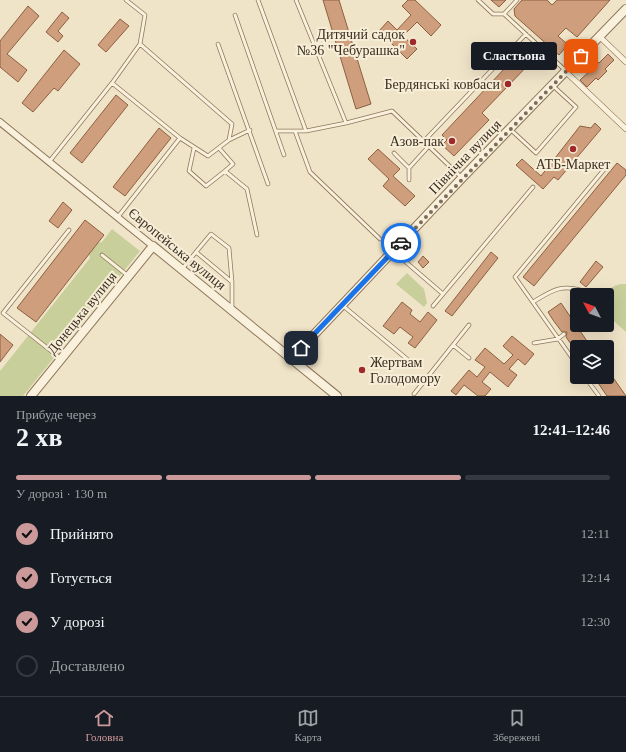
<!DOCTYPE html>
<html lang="uk">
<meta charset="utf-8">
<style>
body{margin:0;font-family:Georgia,serif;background:#20242c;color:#f1f3f6;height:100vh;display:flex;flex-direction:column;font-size:15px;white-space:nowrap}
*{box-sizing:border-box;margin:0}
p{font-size:13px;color:#9ea1a6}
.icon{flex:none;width:22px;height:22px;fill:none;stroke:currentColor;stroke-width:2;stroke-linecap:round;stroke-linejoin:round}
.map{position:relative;height:396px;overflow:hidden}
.sheet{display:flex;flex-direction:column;background:#171b24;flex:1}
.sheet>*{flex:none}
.needle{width:26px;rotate:311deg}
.tools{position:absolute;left:570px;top:288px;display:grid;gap:8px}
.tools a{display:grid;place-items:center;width:44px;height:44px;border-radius:4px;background:#171b24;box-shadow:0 4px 16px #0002;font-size:20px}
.pin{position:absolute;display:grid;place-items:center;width:34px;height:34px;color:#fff;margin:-17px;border-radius:8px;box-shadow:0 2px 6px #0006}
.courier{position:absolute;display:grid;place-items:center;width:40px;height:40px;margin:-20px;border:3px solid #1a73e8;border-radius:50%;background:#fff;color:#222;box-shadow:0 1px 5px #0007}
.bubble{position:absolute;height:28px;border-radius:4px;background:#171b24;box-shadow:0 4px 16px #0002;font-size:13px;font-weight:700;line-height:28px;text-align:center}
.headline em{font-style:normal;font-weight:700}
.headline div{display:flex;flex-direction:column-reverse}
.headline{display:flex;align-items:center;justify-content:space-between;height:68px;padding:0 16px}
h1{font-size:26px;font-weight:700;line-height:30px}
.bar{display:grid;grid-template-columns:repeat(4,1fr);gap:6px 4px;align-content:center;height:48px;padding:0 16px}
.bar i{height:5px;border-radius:3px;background:#363941}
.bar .on{background:#cc999b}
.bar p{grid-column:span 4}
ol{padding:0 16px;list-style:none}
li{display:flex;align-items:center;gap:12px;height:44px}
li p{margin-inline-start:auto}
li .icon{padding:4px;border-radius:50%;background:#cc999b;color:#111;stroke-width:4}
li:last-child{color:#9ea1a6}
li i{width:22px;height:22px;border:2px solid #363941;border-radius:50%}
.menu{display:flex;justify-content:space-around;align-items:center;height:56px;border-top:1px solid #363941;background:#171b24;font-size:11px;color:#9ea1a6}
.menu a{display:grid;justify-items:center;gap:2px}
.menu .on{color:#cc999b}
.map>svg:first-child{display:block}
</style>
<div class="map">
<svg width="626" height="396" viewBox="0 0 626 396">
<rect width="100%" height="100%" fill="#f0e4c8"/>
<path fill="#c9cf9b" d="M112,229L140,251L23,396H0V371L90,258L89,254L98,243L102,242Z
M407,273L424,289L427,303L424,307L396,284Z
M621,284H626V332L607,315V295H605C609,288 613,286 621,284Z"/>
<path fill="#cf9f7d" stroke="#8d5f41" d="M323,0H339L371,104L356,109Z
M408,0H415L441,25L431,36L417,22L403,36L417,49L407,59L379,31L388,21L397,30L411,15L402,6Z
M491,0H506L499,7Z
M522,0H547L552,5L557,0H610L577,37L566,28L558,36L566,43L565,48L559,55L515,16L514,9Z
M28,6L39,16L7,54L27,70L18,82L0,67V41Z
M62,12L69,18L58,31L63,36L58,42L46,32Z
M120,19L129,26L106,52L98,45Z
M64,50L80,64L58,91L54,88L33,112L22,103Z
M521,51L532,61L482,113L489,120L454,156L442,145L447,140L442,135Z
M608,54L614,60L605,69L607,71L598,80L596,78L587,87L580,80L590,71L588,69L596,61L599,63Z
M116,95L128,105L82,163L70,153Z
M595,123L601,129L558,180L554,177L543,189L516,165L522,159L541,176L580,126L591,128Z
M159,128L171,138L125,196L113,187Z
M378,149L400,169L393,176L415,196L405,206L383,186L389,179L368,159Z
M617,163L626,170V175L534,286L523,277Z
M63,202L72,210L58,228L49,221Z
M85,220L104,235L36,322L17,308Z
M491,252L498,258L452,316L445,311Z
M423,256L429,262L423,268L418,262Z
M596,261L603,267L586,287L580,282Z
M402,302L412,310L410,314L420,322L428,312L437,320L415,348L408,343L413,337L400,327L394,334L383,326Z
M561,303L591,347H573L566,337L567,332H562L553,320L548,312Z
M0,334L13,345L0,362Z
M512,336L534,354L525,365L518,359L509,369L517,375L508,387L490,372L482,382L491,389L485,396H478L464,385L456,395L451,391L469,370L477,377L485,367L475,360L485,348L504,364L513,355L503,346Z
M607,369L626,396H607L594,377H607Z"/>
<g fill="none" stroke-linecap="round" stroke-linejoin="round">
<g stroke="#8d765c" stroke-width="4.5">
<path id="service" d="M258,0L306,131
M296,0L346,123L392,111L461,177
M478,0L493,14H504L566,71
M504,14L517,0
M235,15L284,155
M140,44L232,124L229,140
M218,44L268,184
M112,83L140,44L145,15L126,0
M510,129L536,153L576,107L552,85
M276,131H306L346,123
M295,131L310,172L380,239
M180,138L208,156L229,140L250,130
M424,141L526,34
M194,148L189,171L206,186L225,171L247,189L257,235
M219,148L233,164L225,171
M394,153L409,168L429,146
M49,162L112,83L180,138L117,218
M409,168V180
M393,251L443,294
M196,252L211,234L229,248L232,282
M102,255L127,275
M183,268L196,252L232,282V309
M533,302C553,290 560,284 584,291
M342,305L407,359
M433,306L533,187
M534,343L558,339L564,334
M453,345L469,358
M60,358L3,313L69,230
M577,365L515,277L607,166
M585,377L599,396
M414,394L469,325"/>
</g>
<g stroke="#8d765c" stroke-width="6">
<path id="pedestrian" d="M600,37L626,62
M566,72L626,129"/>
</g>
<g stroke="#8d765c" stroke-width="8">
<path id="minor" d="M0,122L153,246"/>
</g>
<g stroke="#8d765c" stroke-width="10">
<path id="tertiary" d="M291,359L462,178L626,9
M31,396L153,246L337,396"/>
</g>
<use href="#service" stroke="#faf1dc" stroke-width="3"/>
<use href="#pedestrian" stroke="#faf1dc" stroke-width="5"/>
<use href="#minor" stroke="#faf1dc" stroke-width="6"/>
<use href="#tertiary" stroke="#faf1dc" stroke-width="8"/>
</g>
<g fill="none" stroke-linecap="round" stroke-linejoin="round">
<path stroke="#7c6e5b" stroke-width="4" stroke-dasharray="0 7.2" d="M401,243L581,56"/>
<path stroke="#1a73e8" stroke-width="5" d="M301,348L401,243"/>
</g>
<g fill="#9e2a2b" stroke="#f7eed8" stroke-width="1.5">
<circle cx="413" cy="42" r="4"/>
<circle cx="508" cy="84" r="4"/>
<circle cx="452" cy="141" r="4"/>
<circle cx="573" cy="149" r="4"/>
<circle cx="362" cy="370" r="4"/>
</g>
<g text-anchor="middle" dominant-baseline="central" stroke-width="4" stroke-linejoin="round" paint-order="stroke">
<g font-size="14" fill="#3d2e20" stroke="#f7eed8" text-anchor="end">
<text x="405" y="34">Дитячий садок<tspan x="405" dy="16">№36 "Чебурашка"</tspan></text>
<text x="500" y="84">Бердянські ковбаси</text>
<text x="444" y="141">Азов-пак</text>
<text x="573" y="164" text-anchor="middle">АТБ-Маркет</text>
<text x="370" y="362" text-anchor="start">Жертвам<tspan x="370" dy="16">Голодомору</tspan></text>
</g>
<g font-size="14" fill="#3d2e20" stroke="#f7eed8">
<text transform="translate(465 157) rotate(-46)">Північна вулиця</text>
<text transform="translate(177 249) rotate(39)">Європейська вулиця</text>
<text transform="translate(82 313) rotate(-51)">Донецька вулиця</text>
</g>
</g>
</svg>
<div class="tools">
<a><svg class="needle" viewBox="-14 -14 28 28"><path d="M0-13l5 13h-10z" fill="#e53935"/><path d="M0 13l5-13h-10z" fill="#9ea1a6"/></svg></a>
<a><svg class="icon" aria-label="layers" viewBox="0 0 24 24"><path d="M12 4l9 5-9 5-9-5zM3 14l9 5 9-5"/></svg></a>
</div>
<div class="pin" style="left:581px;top:56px;background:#ea580c"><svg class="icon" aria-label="bag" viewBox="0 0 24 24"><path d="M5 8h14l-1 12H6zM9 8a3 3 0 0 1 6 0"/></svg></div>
<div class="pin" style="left:301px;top:348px;background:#1f2937"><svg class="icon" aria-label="home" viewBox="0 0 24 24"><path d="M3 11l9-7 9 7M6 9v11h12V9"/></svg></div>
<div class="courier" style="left:401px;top:243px"><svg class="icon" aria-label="car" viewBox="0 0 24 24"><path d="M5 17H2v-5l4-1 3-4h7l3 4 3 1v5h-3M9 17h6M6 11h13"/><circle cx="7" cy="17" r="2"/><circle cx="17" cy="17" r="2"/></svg></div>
<div class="bubble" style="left:471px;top:42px;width:86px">Сластьона</div>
</div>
<section class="sheet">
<div class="headline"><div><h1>2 хв</h1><p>Прибуде через</p></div><em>12:41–12:46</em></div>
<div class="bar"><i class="on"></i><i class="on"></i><i class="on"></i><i></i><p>У дорозі · 130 m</p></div>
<ol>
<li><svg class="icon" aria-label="check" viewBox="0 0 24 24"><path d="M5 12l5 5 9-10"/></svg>Прийнято<p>12:11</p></li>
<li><svg class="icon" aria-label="check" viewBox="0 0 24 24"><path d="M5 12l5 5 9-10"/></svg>Готується<p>12:14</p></li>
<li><svg class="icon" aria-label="check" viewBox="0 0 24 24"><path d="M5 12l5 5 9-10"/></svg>У дорозі<p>12:30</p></li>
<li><i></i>Доставлено</li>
</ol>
</section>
<nav class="menu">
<a class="on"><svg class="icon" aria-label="home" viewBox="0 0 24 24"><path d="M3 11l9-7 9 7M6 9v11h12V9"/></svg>Головна</a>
<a><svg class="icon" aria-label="map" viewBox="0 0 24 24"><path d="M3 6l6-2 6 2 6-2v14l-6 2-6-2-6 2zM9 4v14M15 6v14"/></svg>Карта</a>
<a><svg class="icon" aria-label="saved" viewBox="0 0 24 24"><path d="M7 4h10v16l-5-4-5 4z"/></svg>Збережені</a>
</nav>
